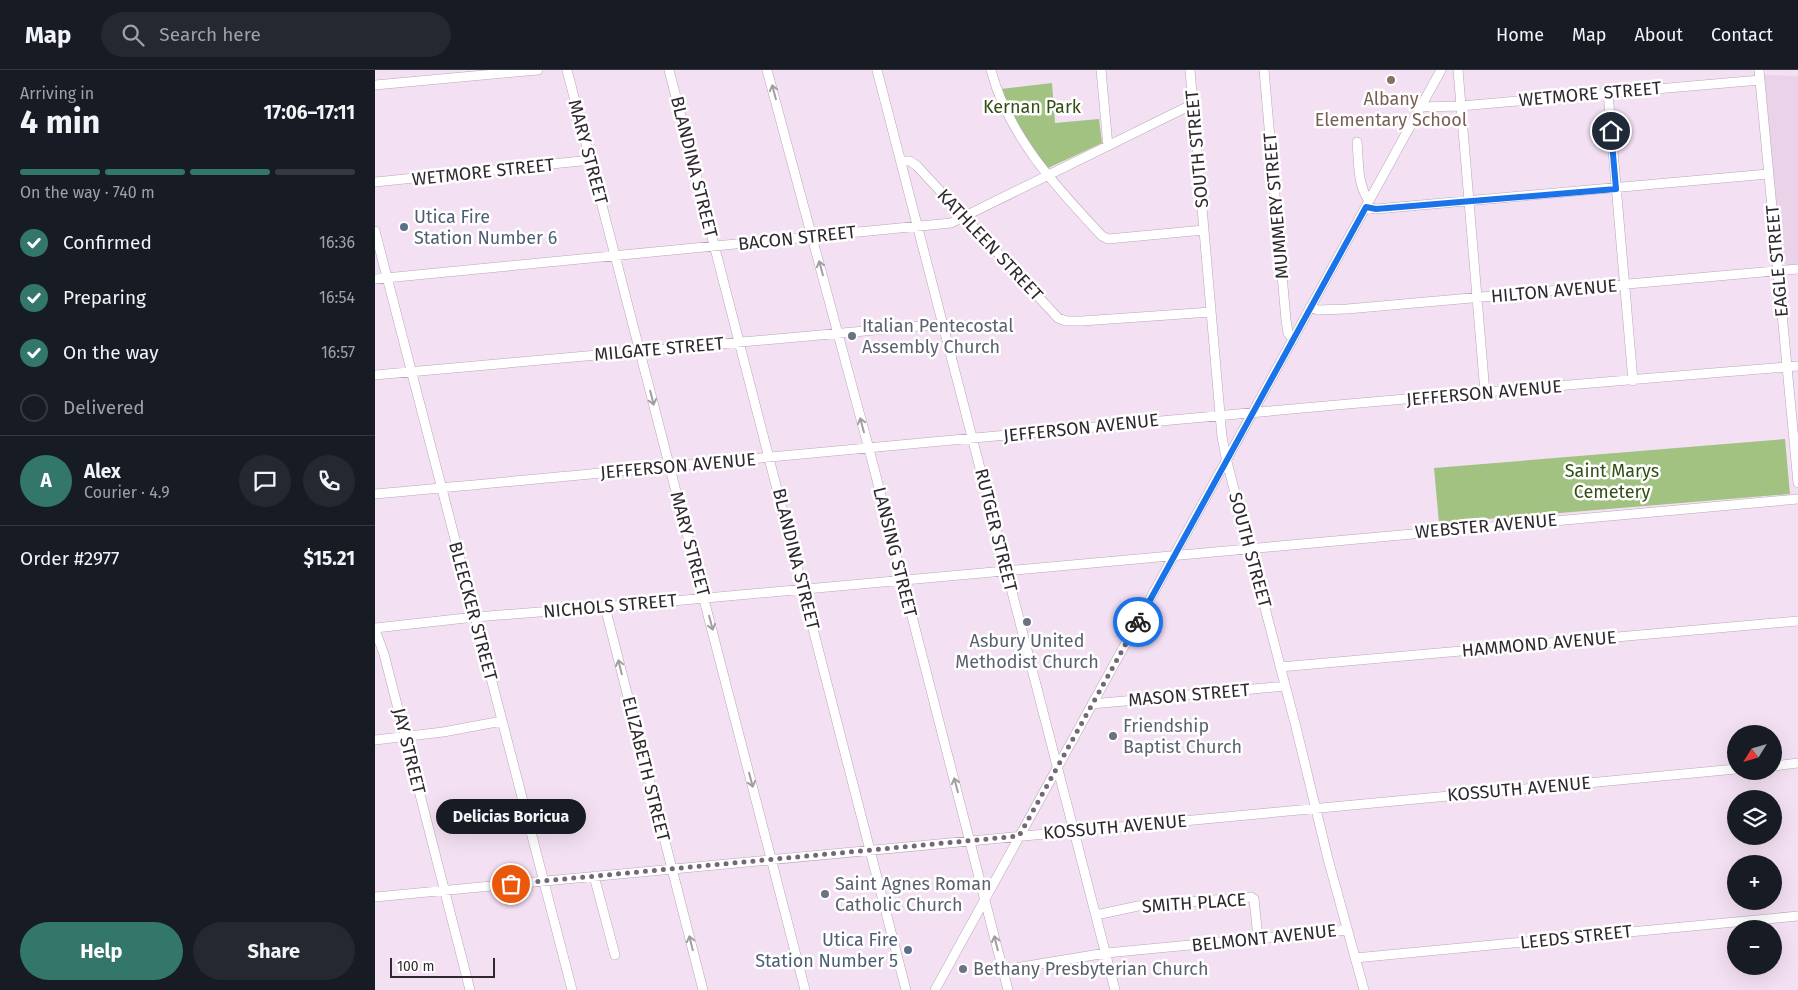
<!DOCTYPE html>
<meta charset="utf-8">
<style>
body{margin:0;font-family:"Fira Sans",sans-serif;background:#242831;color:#f1f3f6;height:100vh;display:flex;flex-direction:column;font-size:19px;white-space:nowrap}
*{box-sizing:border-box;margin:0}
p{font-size:16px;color:#9ea1a6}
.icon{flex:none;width:28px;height:28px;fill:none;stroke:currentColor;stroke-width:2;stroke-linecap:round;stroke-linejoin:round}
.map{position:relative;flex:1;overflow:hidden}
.side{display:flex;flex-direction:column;background:#171b24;width:375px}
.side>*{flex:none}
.needle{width:32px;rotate:233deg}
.controls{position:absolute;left:1352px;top:655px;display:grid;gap:10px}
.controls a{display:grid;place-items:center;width:55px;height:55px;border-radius:50%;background:#171b24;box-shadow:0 5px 20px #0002;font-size:25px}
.scale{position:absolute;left:15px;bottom:12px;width:105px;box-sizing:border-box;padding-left:5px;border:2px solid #2f282f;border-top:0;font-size:14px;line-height:18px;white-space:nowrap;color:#2f282f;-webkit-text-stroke:4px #fff;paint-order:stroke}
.pin{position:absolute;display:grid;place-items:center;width:42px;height:42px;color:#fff;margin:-21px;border:2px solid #fff;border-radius:50%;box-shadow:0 1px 5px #0007}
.courier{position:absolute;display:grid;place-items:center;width:50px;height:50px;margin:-25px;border:4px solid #1a73e8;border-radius:50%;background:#fff;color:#222;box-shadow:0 1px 6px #0007}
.bubble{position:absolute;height:35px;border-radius:18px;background:#171b24;box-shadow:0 5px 20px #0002;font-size:16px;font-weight:700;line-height:35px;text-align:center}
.overview em{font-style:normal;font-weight:700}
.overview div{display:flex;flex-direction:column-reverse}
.overview{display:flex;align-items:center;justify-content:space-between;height:85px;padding:0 20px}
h1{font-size:32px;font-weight:700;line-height:38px}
.bar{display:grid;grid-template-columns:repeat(4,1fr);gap:8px 5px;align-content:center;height:60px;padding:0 20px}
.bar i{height:6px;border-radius:4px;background:#363941}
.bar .selected{background:#33776b}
.bar p{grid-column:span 4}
.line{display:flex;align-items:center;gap:12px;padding:0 20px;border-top:1px solid #363941}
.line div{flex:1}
.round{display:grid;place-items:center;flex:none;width:52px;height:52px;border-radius:26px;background:#242831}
ol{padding:0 20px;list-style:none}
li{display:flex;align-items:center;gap:15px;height:55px}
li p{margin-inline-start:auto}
li .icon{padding:5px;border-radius:50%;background:#33776b;color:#fff;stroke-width:4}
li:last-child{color:#9ea1a6}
li i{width:28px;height:28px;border:2px solid #363941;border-radius:50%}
.cta{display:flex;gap:10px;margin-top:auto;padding:10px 20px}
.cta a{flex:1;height:58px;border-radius:30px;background:#33776b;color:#fff;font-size:20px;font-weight:700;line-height:58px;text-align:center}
.cta a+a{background:#242831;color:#f1f3f6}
header{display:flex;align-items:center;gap:30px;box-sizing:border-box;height:70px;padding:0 25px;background:#171b24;border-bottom:1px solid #363941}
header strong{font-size:24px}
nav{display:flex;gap:28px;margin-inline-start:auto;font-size:18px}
.search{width:350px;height:45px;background:#242831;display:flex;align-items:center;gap:12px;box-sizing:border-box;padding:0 18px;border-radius:28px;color:#9ea1a6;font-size:19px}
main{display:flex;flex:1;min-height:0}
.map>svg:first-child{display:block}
</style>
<header>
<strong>Map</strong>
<div class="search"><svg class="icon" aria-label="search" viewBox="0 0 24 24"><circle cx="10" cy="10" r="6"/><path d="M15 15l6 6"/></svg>Search here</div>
<nav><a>Home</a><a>Map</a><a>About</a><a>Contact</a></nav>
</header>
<main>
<section class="side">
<div class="overview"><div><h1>4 min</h1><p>Arriving in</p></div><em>17:06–17:11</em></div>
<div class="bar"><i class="selected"></i><i class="selected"></i><i class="selected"></i><i></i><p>On the way · 740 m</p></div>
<ol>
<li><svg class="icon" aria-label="check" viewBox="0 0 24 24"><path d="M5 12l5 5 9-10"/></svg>Confirmed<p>16:36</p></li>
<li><svg class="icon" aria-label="check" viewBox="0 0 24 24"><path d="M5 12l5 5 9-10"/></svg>Preparing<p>16:54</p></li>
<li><svg class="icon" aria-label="check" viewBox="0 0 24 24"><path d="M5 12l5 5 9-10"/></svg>On the way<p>16:57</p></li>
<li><i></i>Delivered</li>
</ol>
<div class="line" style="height:90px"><b class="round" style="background:#33776b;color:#fff">A</b><div><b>Alex</b><p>Courier · 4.9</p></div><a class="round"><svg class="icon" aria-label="chat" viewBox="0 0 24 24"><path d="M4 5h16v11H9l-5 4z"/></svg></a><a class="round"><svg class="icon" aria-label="phone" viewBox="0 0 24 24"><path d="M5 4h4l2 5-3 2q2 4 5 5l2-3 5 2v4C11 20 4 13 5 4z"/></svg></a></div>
<div class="line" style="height:65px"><div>Order #2977</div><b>$15.21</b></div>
<div class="cta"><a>Help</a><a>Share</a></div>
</section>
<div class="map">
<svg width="1423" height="920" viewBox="0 0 1423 920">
<rect width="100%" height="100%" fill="#f4e0f3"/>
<path fill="#ead2e9" d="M1389,5L1423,6V196H1412L1406,190Z"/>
<path fill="#a1c281" d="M677,13L680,53L724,49L727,73L671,99L630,33L626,19Z
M1410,369L1415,424L1064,453L1059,398Z"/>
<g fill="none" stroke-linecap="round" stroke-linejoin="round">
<g stroke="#b8a6b8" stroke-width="10">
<path id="minor" d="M192,0L430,920
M294,0L531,920
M392,0L494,379L633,920
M502,0L740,920
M616,0C633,66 682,118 727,166L733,169L829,160
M726,0L733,76
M815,0L847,367L852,392L920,653L953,789L989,920
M889,0L911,250L913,263L918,269
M1083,0L1110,323
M1384,0L1423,413
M0,15L163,0
M1233,23L1258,311
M1045,37L1086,36L1385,10
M982,72C984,93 982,114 994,131
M526,91H535L542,96L683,248L691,251H707L836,242
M0,112L216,90
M991,137L1001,139L1393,104
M0,161L197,920
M0,209L576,153L818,34
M935,237L943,240L972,239L1423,199
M0,305L567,254
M0,424C474,380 948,334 1423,296
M230,537L328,920
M0,558L100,547L265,534L1423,429
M0,560L9,584L95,920
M905,597L1423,551
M717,634L910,616
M0,670L68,662L127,651
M1399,696L1423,693
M219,806L240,885
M0,827L1361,699
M721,845L763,836L876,827L879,829L883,868
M980,888L1423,846
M628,900L731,883L972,860
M560,920L1066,0"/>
</g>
<use href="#minor" stroke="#fff" stroke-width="9"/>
</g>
<defs><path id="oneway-shaft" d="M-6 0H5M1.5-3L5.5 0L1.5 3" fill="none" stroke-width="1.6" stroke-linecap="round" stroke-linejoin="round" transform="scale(1.25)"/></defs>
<g stroke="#a19ea1">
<use href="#oneway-shaft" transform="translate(399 22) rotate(-105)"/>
<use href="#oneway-shaft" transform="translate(446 198) rotate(-105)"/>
<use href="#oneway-shaft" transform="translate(277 328) rotate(76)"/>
<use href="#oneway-shaft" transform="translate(487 355) rotate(-105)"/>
<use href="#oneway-shaft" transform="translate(336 553) rotate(75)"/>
<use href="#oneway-shaft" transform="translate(245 597) rotate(-104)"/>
<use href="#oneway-shaft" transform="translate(376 710) rotate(75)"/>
<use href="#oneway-shaft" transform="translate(581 715) rotate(-105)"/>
<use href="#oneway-shaft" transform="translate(316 873) rotate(-104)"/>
<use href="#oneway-shaft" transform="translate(621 873) rotate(-104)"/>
</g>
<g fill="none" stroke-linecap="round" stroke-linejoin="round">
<path stroke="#746874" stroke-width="5" stroke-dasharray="0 9" d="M136,814L644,766L763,552"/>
<path stroke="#1a73e8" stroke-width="6" d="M763,552L991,137L1001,139L1241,119L1236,61"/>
</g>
<circle fill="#8d6e63" stroke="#fff" stroke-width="2" cx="1016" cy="10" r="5"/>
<g fill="#5c6f8a" stroke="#fff" stroke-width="2">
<circle cx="29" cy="157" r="5"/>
<circle cx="533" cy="880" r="5"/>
</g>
<g fill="#6b7280" stroke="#fff" stroke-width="2">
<circle cx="477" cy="266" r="5"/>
<circle cx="652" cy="552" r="5"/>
<circle cx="738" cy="666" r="5"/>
<circle cx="450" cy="824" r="5"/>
<circle cx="588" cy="899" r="5"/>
</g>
<g text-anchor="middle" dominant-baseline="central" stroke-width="5" stroke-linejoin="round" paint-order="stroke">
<g font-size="18" fill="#2f282f" stroke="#fff">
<text transform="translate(1215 24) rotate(-5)">WETMORE STREET</text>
<text transform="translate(822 79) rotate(-95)">SOUTH STREET</text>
<text transform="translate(213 82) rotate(75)">MARY STREET</text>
<text transform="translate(319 97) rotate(76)">BLANDINA STREET</text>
<text transform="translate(108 102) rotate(-6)">WETMORE STREET</text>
<text transform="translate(901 136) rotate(-95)">MUMMERY STREET</text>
<text transform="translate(422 168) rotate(-6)">BACON STREET</text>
<text transform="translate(615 175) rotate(47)">KATHLEEN STREET</text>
<text transform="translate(1402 191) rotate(-95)">EAGLE STREET</text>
<text transform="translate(1179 221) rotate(-5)">HILTON AVENUE</text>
<text transform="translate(284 279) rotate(-5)">MILGATE STREET</text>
<text transform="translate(1109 323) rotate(-5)">JEFFERSON AVENUE</text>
<text transform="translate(706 358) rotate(-6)">JEFFERSON AVENUE</text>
<text transform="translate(303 396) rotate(-5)">JEFFERSON AVENUE</text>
<text transform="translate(1111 456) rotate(-5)">WEBSTER AVENUE</text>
<text transform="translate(621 460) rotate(76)">RUTGER STREET</text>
<text transform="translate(315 474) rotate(75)">MARY STREET</text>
<text transform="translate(875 480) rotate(75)">SOUTH STREET</text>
<text transform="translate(520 482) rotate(76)">LANSING STREET</text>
<text transform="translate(421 489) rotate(76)">BLANDINA STREET</text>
<text transform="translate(235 536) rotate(-5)">NICHOLS STREET</text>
<text transform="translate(98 541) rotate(75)">BLEECKER STREET</text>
<text transform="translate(1164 574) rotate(-5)">HAMMOND AVENUE</text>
<text transform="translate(814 625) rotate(-5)">MASON STREET</text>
<text transform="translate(34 681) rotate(76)">JAY STREET</text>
<text transform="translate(271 699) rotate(76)">ELIZABETH STREET</text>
<text transform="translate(1144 719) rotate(-5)">KOSSUTH AVENUE</text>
<text transform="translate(740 757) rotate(-5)">KOSSUTH AVENUE</text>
<text transform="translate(819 833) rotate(-4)">SMITH PLACE</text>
<text transform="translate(1201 867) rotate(-6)">LEEDS STREET</text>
<text transform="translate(889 868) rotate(-6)">BELMONT AVENUE</text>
</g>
<g font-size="18" fill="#785e54" stroke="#fff">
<text x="1016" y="29">Albany<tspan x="1016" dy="21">Elementary School</tspan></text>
</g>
<g font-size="18" fill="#334d14" stroke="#fff">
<text x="657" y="37">Kernan Park</text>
<text x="1237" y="401">Saint Marys<tspan x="1237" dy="21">Cemetery</tspan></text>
</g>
<g font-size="18" fill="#4e5e75" stroke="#fff" text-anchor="start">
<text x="39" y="147">Utica Fire<tspan x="39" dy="21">Station Number 6</tspan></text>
<text x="523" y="870" text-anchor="end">Utica Fire<tspan x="523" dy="21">Station Number 5</tspan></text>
</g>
<g font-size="18" fill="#5b616d" stroke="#fff" text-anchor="start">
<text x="487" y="256">Italian Pentecostal<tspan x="487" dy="21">Assembly Church</tspan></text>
<text x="652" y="571" text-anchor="middle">Asbury United<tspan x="652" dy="21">Methodist Church</tspan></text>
<text x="748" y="656">Friendship<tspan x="748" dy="21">Baptist Church</tspan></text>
<text x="460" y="814">Saint Agnes Roman<tspan x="460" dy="21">Catholic Church</tspan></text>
<text x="598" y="899">Bethany Presbyterian Church</text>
</g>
</g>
</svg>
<div class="controls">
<a><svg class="needle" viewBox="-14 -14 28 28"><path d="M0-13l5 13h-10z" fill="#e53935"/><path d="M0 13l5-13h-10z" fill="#9ea1a6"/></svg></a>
<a><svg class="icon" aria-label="layers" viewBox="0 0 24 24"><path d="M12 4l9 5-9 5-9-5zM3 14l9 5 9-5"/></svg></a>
<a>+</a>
<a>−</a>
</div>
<div class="scale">100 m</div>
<div class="pin" style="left:136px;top:814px;background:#ea580c"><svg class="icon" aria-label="bag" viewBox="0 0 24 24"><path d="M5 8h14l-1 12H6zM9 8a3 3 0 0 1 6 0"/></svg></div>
<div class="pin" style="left:1236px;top:61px;background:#1f2937"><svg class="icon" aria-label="home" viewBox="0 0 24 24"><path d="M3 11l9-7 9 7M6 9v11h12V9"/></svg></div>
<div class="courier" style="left:763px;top:552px"><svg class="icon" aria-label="bike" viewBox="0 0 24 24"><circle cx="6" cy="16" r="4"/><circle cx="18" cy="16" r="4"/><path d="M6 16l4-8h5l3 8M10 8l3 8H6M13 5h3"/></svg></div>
<div class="bubble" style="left:61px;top:729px;width:150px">Delicias Boricua</div>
</div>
</main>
